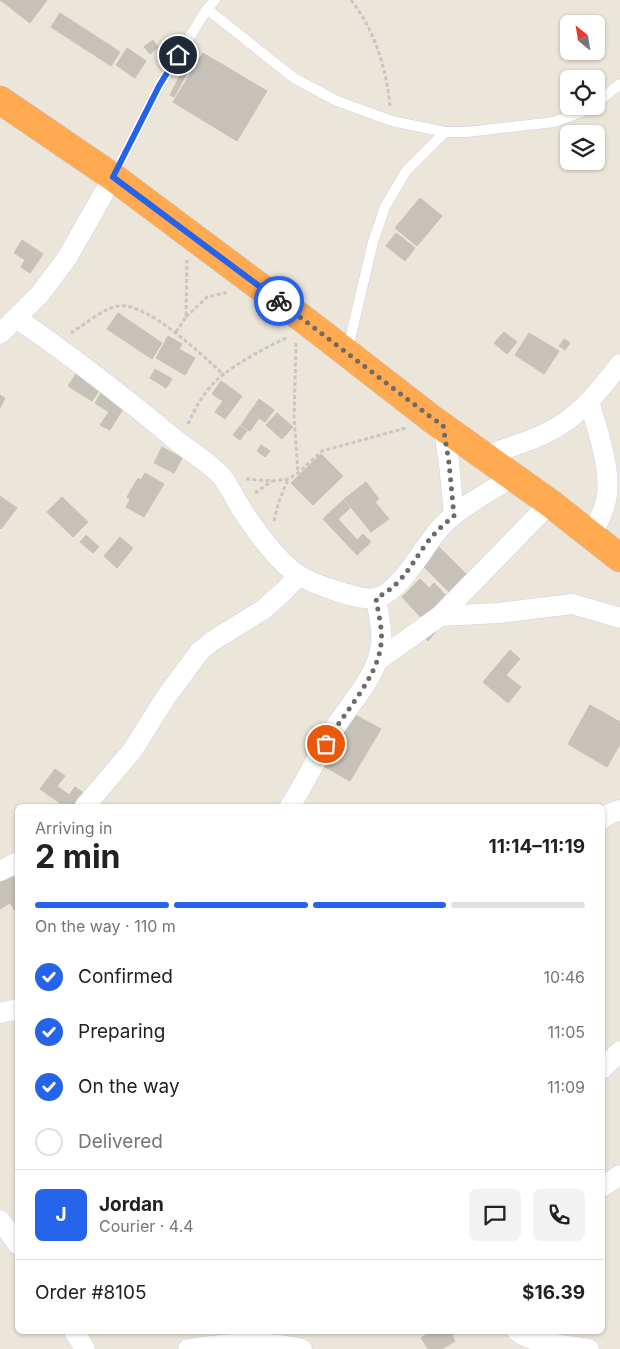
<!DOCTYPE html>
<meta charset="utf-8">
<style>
body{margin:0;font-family:Inter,sans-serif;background:#f2f2f2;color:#222;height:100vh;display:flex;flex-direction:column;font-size:19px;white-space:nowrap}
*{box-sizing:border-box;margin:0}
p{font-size:16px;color:#767676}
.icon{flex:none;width:28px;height:28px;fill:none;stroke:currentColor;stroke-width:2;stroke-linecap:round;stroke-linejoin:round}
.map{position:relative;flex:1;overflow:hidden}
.drawer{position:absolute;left:15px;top:804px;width:590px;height:530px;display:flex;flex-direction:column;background:#fff;border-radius:8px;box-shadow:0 1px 4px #0004}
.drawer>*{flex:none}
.needle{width:32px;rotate:330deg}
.fabs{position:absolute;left:560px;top:15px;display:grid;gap:10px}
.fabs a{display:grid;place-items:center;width:45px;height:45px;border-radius:8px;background:#fff;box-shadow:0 1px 4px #0004;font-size:25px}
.pin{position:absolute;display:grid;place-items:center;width:42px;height:42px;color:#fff;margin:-21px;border:2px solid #fff;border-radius:50%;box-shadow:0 1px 5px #0007}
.courier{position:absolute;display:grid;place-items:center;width:50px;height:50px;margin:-25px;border:4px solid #2563eb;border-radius:50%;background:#fff;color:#222;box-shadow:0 1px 6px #0007}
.headline em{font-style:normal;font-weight:700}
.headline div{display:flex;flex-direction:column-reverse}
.headline{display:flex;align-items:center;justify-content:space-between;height:85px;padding:0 20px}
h1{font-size:32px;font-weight:700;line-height:38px}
.bar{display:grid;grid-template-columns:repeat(4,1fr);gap:8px 5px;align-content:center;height:60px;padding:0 20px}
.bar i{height:6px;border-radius:4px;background:#e0e0e0}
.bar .current{background:#2563eb}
.bar p{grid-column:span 4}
.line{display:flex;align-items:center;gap:12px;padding:0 20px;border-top:1px solid #e0e0e0}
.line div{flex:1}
.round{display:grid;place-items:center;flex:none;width:52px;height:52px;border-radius:8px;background:#f2f2f2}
ol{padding:0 20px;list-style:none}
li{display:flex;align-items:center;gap:15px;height:55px}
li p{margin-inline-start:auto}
li .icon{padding:5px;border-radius:50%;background:#2563eb;color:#fff;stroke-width:4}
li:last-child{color:#767676}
li i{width:28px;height:28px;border:2px solid #e0e0e0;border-radius:50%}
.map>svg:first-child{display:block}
</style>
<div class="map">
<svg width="620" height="1349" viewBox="0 0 620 1349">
<rect width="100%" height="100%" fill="#ece5d9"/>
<path fill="#c7c2b9" stroke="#c7c1b3" d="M0,0H47L30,23Z
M60,13L120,52L111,66L51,27Z
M153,40L158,47L150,54L144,47Z
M127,48L146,61L135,78L116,65Z
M203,53L267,91L237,141L173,102Z
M188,60L193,62L174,97L170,95Z
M420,198L442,216L417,246L395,228Z
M396,233L415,248L405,261L386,246Z
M22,240L43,254L30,273L21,267L25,260L14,253Z
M118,313L162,343L152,359L107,329Z
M504,332L517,342L507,354L494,343Z
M529,333L559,351L544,374L515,355Z
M168,336L182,344L179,349L195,358L185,375L156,358Z
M564,339L570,343L565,350L559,346Z
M155,369L172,379L166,388L150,378Z
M76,374L100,389L92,401L68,386Z
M221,381L242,396L225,419L215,412L223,401L212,394Z
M104,388L127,402L110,430L100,425L109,412L95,403Z
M0,395L5,398L0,408Z
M259,399L274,410L265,422L259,418L250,431L241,425Z
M277,413L293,427L282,439L266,425Z
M240,426L247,431L240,440L233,435Z
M261,445L270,451L265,457L257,451Z
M162,447L182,458L174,473L154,463Z
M321,454L343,476L313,505L291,483Z
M145,473L164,484L144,517L126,507L130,500L127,497L138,478L141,480Z
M366,482L379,499L375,502L389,519L371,532L344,499Z
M0,496L17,508L1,529L0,528Z
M62,497L88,522L73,537L47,512Z
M343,500L350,508L338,519L357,540L363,534L371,542L357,555L323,519Z
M86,535L99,547L93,553L80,542Z
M120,537L133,548L117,568L104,556Z
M435,543L471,579L453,596L418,561Z
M420,579L429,588L434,583L451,601L427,624L402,597Z
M439,628L428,641L422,635Z
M510,650L520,659L506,675L521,687L508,703L483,682Z
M590,705L620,722V744L607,767L568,744Z
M350,712L381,729L350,781L320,764Z
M55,769L65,776L57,786L69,795L75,787L84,793L74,806H64L40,789Z
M11,873L18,884L17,914L10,903L0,909V879Z
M432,1331H457L452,1335L455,1341L442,1349H428L421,1338Z"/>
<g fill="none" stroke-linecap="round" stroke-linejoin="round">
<g stroke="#cfd1e3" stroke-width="11">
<path id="lane" d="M207,9L294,78L337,101L392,121L445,132H467L554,122L584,111L592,106
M596,103L620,84
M113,177L159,86L207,9L215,0
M347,352L373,242L385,207L406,171L445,132"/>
</g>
<g stroke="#cfd1e3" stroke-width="21">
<path id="street" d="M16,318C72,356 124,397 176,440C189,451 213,465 223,478C230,488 236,500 242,510C256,531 278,563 300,576C314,584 359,601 375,598C400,594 424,545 441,527C459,507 490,492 512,477
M0,334L40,294L67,258L113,177
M589,401C597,429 614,476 605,504C602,515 596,526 592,536
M443,425L449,463L454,515
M484,456C506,448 530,442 550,431C579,417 601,389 620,364
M440,616L499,613L572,604L620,618
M377,661L440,616L550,503
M85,806L132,751L166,697L200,651L214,640L264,609L284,591L299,575
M290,806C307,780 319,752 336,726C352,701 378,675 381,644C383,629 378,613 376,598
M602,819L609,814L620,810
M0,871L18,862
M0,1013L18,1009
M602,1069L620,1051
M602,1187L620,1175
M0,1220L18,1245
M74,1331L85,1349
M517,1331C528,1343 572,1346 589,1349
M188,1349C225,1343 266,1340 302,1349"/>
</g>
<g stroke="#c7c7c7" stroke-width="29">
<path id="highway" d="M0,100L113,177L311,325L432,419L550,503L620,558"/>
</g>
<path stroke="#c7c7c7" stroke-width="3" stroke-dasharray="4 2.5" stroke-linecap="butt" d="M351,0C375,31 386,67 390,106
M186,317L207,297L229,292
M176,332L186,317L187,260
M71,333C84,325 104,308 118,306C146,301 203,356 223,374
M296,343L294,417L298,473
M188,424C196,406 208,385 224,374C242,360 267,347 288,337
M246,479L273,481L288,479L298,473L322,451L406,428
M255,493L272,481
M274,521L278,504L288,479"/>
<use href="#lane" stroke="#fff" stroke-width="10"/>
<use href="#street" stroke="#fff" stroke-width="20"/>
<use href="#highway" stroke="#ffa951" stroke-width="28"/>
</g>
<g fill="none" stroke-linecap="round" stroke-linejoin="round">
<path stroke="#6d6b67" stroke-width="5" stroke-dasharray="0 9" d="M279,301L432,418L443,425L449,463L454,516C444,524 434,533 426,544C410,566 402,585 376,598C378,613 383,629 381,644C378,678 342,714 326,744"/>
<path stroke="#2563eb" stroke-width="6" d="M178,55L159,86L113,177L279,301"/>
</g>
</svg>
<div class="fabs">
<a><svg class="needle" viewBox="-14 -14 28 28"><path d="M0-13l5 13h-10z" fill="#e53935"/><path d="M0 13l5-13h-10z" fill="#767676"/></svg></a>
<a><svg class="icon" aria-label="locate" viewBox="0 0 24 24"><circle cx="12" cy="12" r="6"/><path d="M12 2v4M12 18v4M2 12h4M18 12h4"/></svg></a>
<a><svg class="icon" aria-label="layers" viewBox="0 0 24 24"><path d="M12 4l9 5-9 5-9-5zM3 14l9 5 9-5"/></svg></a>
</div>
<div class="pin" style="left:326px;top:744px;background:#ea580c"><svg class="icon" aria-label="bag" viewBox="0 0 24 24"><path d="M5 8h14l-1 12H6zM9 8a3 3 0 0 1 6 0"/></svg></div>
<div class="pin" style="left:178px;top:55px;background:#1f2937"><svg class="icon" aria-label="home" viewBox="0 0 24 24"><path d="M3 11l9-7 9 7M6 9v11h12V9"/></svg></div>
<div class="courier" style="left:279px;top:301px"><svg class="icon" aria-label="bike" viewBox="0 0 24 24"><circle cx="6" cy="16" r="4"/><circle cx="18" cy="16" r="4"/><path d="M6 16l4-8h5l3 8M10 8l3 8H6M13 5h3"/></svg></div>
<section class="drawer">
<div class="headline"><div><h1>2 min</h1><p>Arriving in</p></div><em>11:14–11:19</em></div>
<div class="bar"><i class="current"></i><i class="current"></i><i class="current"></i><i></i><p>On the way · 110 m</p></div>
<ol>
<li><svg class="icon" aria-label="check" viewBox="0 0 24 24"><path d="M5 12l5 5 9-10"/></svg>Confirmed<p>10:46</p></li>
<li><svg class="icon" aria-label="check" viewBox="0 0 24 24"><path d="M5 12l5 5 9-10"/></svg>Preparing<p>11:05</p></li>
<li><svg class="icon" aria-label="check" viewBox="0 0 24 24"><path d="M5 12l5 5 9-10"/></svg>On the way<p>11:09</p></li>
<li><i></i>Delivered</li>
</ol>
<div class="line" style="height:90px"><b class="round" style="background:#2563eb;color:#fff">J</b><div><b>Jordan</b><p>Courier · 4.4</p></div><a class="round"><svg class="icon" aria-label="chat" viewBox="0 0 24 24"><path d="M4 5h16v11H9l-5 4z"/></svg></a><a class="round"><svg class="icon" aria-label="phone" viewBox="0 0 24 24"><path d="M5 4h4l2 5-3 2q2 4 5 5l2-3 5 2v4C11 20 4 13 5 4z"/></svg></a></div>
<div class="line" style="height:65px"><div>Order #8105</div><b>$16.39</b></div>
</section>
</div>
